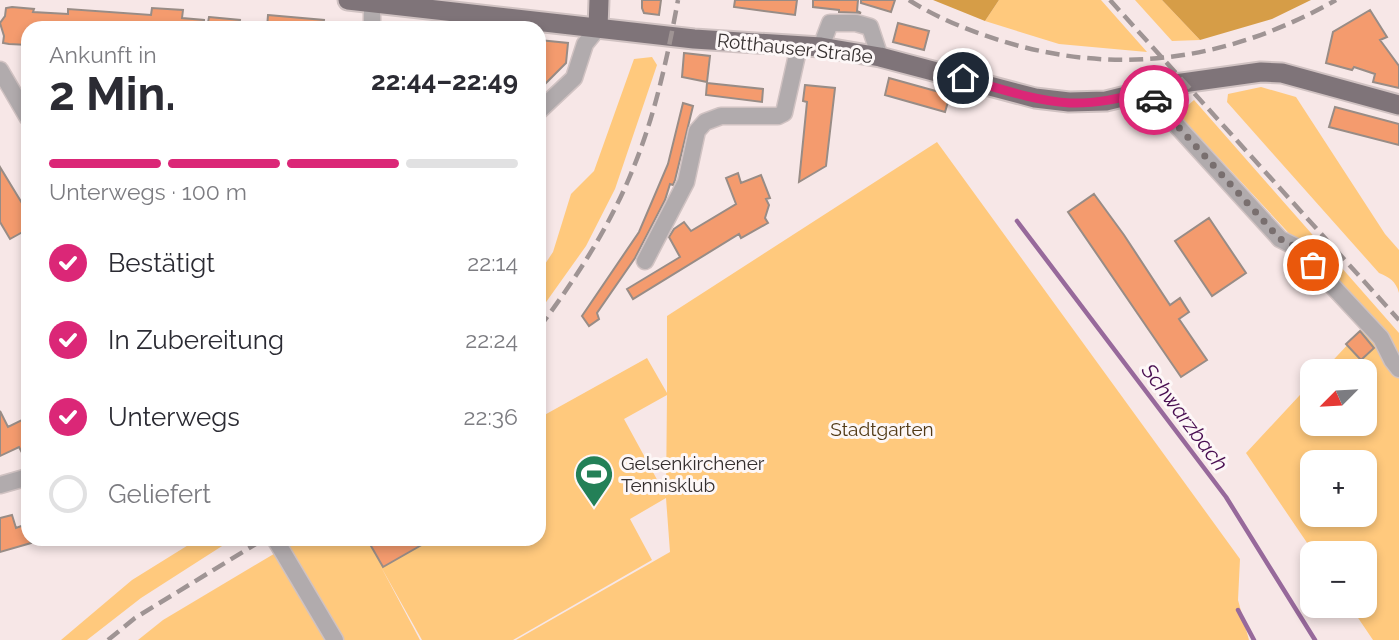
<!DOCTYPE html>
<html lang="de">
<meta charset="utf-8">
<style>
body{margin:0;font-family:Raleway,sans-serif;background:#f7f7f7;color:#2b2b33;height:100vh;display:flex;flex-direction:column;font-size:26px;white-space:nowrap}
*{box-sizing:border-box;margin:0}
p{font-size:23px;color:#7c7c81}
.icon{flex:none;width:38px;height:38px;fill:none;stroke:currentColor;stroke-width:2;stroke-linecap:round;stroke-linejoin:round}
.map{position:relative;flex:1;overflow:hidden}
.side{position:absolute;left:21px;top:21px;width:525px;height:525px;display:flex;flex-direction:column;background:#fff;border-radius:21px;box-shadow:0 4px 10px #0003}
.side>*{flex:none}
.needle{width:46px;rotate:246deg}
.tools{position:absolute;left:1300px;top:359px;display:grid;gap:14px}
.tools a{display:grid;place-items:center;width:77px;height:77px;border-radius:14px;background:#fff;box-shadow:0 4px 10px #0003;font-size:35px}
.pin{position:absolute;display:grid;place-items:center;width:60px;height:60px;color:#fff;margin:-30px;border:4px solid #fff;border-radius:50%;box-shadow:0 2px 7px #0007}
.courier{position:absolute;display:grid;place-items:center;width:70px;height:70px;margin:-35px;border:5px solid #db2777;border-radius:50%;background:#fff;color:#222;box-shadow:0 2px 9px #0007}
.head em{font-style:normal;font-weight:700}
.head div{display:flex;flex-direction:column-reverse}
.head{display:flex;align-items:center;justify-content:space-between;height:119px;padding:0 28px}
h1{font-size:46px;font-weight:700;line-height:52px}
.bar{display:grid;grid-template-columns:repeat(4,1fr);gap:10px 7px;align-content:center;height:84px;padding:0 28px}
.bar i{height:9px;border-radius:5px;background:#e1e1e2}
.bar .on{background:#db2777}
.bar p{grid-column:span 4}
ol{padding:0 28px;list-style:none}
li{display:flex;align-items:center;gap:21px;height:77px}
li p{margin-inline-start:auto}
li .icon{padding:7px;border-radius:50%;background:#db2777;color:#fff;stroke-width:4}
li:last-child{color:#7c7c81}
li i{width:38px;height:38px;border:4px solid #e1e1e2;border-radius:50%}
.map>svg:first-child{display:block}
</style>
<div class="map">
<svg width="1399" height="640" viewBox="0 0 1399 640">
<rect width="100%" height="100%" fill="#f7e7e7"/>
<path fill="#ffc97d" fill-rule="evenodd" d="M999,0H1101L1147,52L1059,44L985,21Z
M1135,0H1162L1200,40L1172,41Z
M652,57L657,65L615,189L586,246L539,312V273L553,252L571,194L594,171L634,59Z
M1261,87L1296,97L1385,234L1399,250V293C1396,281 1389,277 1379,273L1227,102L1228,94Z
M1194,100L1399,333V640H1373L1350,606H1365V553H1314L1246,453L1312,382V424H1365V371H1323L1366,325L1297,242L1178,114ZM1312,462H1365V514H1312Z
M937,142L1240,559L1238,600L1249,640H516L670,552L666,498L630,519L652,560L513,640H422L380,565L420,640H138L163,620L299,539H539V418L647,358L667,393V316ZM667,395L666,496L624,419Z
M198,539H233L141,598L87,640H61L132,580Z"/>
<path fill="#d69d47" d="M933,0H999L985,21Z
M1162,0H1311L1272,19L1200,40Z"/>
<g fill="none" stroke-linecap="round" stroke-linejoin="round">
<path stroke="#97699b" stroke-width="4.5" d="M1017,221L1226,497L1315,640
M1238,610L1254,640"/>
</g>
<path fill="#f49b6e" stroke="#988c86" stroke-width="2" d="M642,0H661L659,15L644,13L642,8Z
M735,0H797L795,15L734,7Z
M813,0H858L857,11L861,13L839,12V10L813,7Z
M861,0H895L891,12L861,3Z
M12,7L34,9L33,12L68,14V9L151,15L152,8L183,10L182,18L204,20V28H28V45L9,44L3,43L4,36L0,23L5,16L6,8Z
M1370,10L1387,37L1380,40L1399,66V88L1373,82L1375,74L1354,67L1352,70L1326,63L1333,32Z
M268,15L324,20L323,28H267Z
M209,17L240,20L239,28H207Z
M898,23L929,31L924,50L893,42Z
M539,40L568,43L566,63L539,90Z
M684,53L710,56L707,82L682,77Z
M889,78L950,95L945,112L885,95Z
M707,83L763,89L762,102L706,95Z
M805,85L835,88L826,166L799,182L807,102L803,101Z
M683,103L693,106L675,180L673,185L670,184L665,200L635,258L597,313L599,319L589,326L582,316L639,232L668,164Z
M1335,107L1399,124V145L1329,127Z
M0,167L28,213V229L10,239L0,222Z
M738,173L741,183L761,175L770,198L766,199L769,205L765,218L768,223L741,238L739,234L633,299L627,289L680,257L669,237L674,229L684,222L691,231L736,204L726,178Z
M1094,194L1124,235L1170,305L1180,298L1189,312L1179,319L1207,360L1181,377L1068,212Z
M1209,218L1246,273L1212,296L1175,241Z
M1360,331L1374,348L1361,360L1346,344Z
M0,411L8,427L28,417V464L19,447L0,456Z
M12,515L16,528L24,525L31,543L0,552V518Z
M367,539H432L383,567Z"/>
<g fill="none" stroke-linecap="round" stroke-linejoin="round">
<g stroke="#d0c2c2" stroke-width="19">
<path id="minor" d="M372,28V2
M821,47L830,23H856L870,27L880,57
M0,70L28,118
M1146,92L1280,239L1296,247L1381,338L1392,360L1399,369
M539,111L574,78L585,44L598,28
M645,261L686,182L697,131L705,122L721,116H778L784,113L799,46
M0,485L28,477
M275,539L335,640"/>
</g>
<g stroke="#d0c2c2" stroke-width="23">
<path id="major" d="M348,0L694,39L821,47L880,57L1035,98L1069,102L1106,101L1175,84L1261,72L1282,73L1399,105
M598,28L599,0"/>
</g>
<use href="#minor" stroke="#b1abad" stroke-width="16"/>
<use href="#major" stroke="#7f7479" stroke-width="19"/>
<path stroke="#9f9494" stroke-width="4.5" stroke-dasharray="14 7" stroke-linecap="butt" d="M909,0C937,18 970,31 1002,41C1119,77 1230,60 1336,0
M1110,0L1399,320
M539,328C574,281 607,231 630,176C654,120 667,60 678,0
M108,640L135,618L264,539"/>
</g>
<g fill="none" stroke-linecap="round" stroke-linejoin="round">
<path stroke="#796f6f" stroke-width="7" stroke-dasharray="0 12.6" d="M1154,100L1280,239L1296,247L1313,265"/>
<path stroke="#db2777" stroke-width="9" d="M963,78C998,88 1034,101 1070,103C1096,104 1121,98 1146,92L1154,100"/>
</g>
<defs>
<g id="stadium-pin" transform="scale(2.0125)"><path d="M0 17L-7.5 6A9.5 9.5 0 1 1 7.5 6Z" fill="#238057" stroke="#fdf7f7"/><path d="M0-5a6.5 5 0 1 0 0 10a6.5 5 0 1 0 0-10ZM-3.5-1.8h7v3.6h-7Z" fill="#fff"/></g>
</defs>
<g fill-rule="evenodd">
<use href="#stadium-pin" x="594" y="474"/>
</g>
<g text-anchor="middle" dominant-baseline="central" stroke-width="6" stroke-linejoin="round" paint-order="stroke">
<g font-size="19" fill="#352f2f" stroke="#fdf7f7">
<text transform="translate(795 48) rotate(6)">Rotthauser Straße</text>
</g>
<g font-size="19" fill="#523a16" stroke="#fdf7f7">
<text x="882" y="429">Stadtgarten</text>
</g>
<g font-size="19" fill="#352f2f" stroke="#fdf7f7" text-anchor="start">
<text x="621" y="463">Gelsenkirchener<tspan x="621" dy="22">Tennisklub</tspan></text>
</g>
<g font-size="21" font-style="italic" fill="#480d50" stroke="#fdf7f7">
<text transform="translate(1185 417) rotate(53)">Schwarzbach</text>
</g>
</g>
</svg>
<div class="tools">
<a><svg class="needle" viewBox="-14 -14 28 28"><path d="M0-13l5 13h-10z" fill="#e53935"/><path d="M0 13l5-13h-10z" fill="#7c7c81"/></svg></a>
<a>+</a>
<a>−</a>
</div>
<div class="pin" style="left:1313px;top:265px;background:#ea580c"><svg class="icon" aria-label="bag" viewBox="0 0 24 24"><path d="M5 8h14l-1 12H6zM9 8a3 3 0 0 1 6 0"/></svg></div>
<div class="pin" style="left:963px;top:78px;background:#1f2937"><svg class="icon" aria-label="home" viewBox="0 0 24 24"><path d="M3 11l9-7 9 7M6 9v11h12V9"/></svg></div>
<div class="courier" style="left:1154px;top:100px"><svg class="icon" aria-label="car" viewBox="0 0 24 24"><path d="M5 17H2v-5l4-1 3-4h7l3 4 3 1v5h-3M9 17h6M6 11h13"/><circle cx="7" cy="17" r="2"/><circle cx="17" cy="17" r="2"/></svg></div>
<section class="side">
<div class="head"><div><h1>2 Min.</h1><p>Ankunft in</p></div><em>22:44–22:49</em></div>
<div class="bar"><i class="on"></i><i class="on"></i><i class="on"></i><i></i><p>Unterwegs · 100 m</p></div>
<ol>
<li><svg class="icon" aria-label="check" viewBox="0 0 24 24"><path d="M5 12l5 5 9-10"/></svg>Bestätigt<p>22:14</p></li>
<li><svg class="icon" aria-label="check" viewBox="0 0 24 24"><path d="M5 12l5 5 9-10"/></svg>In Zubereitung<p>22:24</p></li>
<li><svg class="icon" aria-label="check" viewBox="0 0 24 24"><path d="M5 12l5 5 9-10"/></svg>Unterwegs<p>22:36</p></li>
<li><i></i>Geliefert</li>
</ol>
</section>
</div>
